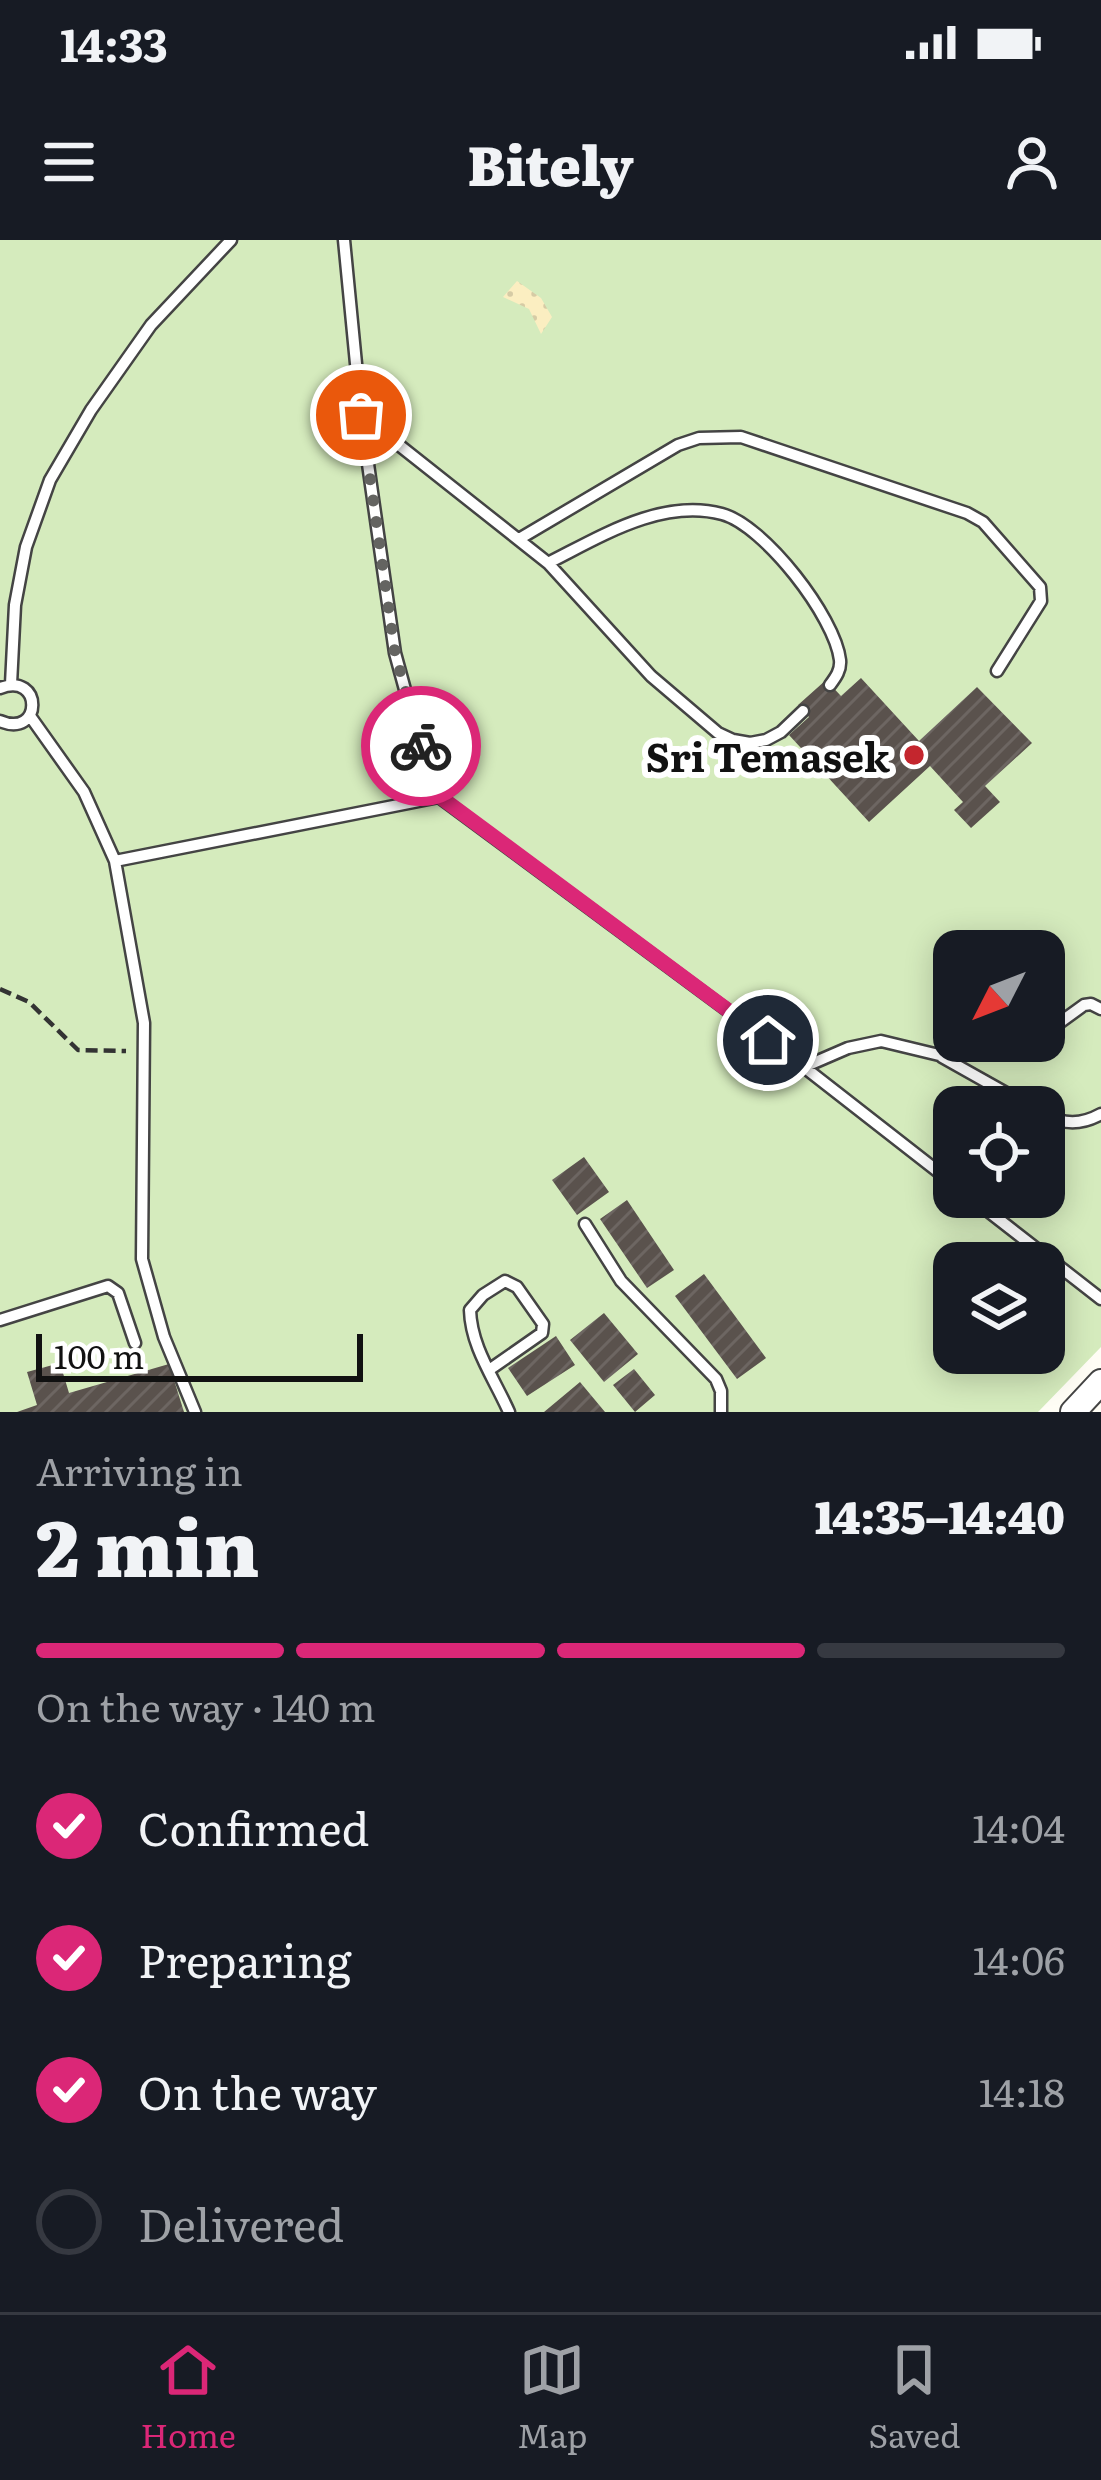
<!DOCTYPE html>
<meta charset="utf-8">
<style>
body{margin:0;font-family:Literata,serif;background:#20242c;color:#f1f3f6;height:100vh;display:flex;flex-direction:column;font-size:45px;white-space:nowrap}
*{box-sizing:border-box;margin:0}
p{font-size:39px;color:#9ea1a6}
.icon{flex:none;width:66px;height:66px;fill:none;stroke:currentColor;stroke-width:2;stroke-linecap:round;stroke-linejoin:round}
.map{position:relative;height:1172px;overflow:hidden}
.details{display:flex;flex-direction:column;background:#171b24;flex:1}
.details>*{flex:none}
.needle{width:78px;rotate:228deg}
.tools{position:absolute;left:933px;top:690px;display:grid;gap:24px}
.tools a{display:grid;place-items:center;width:132px;height:132px;border-radius:24px;background:#171b24;box-shadow:0 6px 30px #0003;font-size:60px}
.scale{position:absolute;left:36px;bottom:30px;width:327px;box-sizing:border-box;padding-left:12px;border:6px solid #111;border-top:0;font-size:33px;line-height:42px;white-space:nowrap;color:#111;-webkit-text-stroke:9px #fff;paint-order:stroke}
.pin{position:absolute;display:grid;place-items:center;width:102px;height:102px;color:#fff;margin:-51px;border:6px solid #fff;border-radius:50%;box-shadow:0 3px 12px #0007}
.courier{position:absolute;display:grid;place-items:center;width:120px;height:120px;margin:-60px;border:9px solid #db2777;border-radius:50%;background:#fff;color:#222;box-shadow:0 3px 15px #0007}
.headline em{font-style:normal;font-weight:800}
.headline div{display:flex;flex-direction:column-reverse}
.headline{display:flex;align-items:center;justify-content:space-between;height:204px;padding:0 36px}
h1{font-size:78px;font-weight:800;line-height:90px}
.bar{display:grid;grid-template-columns:repeat(4,1fr);gap:18px 12px;align-content:center;height:144px;padding:0 36px}
.bar i{height:15px;border-radius:9px;background:#363941}
.bar .on{background:#db2777}
.bar p{grid-column:span 4}
ol{padding:0 36px;list-style:none}
li{display:flex;align-items:center;gap:36px;height:132px}
li p{margin-inline-start:auto}
li .icon{padding:12px;border-radius:50%;background:#db2777;color:#fff;stroke-width:4}
li:last-child{color:#9ea1a6}
li i{width:66px;height:66px;border:6px solid #363941;border-radius:50%}
.status{display:flex;justify-content:space-between;align-items:center;height:84px;padding:0 60px;background:#171b24;direction:ltr}
.status svg{height:33px;fill:currentColor}
header{display:flex;justify-content:space-between;align-items:center;height:156px;padding:0 36px;background:#171b24;font-size:54px;font-weight:800}
.tab-bar{display:flex;justify-content:space-around;align-items:center;height:168px;border-top:3px solid #363941;background:#171b24;font-size:33px;color:#9ea1a6}
.tab-bar a{display:grid;justify-items:center;gap:6px}
.tab-bar .on{color:#db2777}
.map>svg:first-child{display:block}
</style>
<div class="status"><b>14:33</b><svg viewBox="0 0 49 12"><path d="M0 12V9h3v3zM5 12V6h3v6zM10 12V3h3v9zM15 12V0h3v12zM26 1h20v11H26zM47 4h2v5h-2z"/></svg></div>
<header><svg class="icon" aria-label="menu" viewBox="0 0 24 24"><path d="M4 6h16M4 12h16M4 18h16"/></svg>Bitely<svg class="icon" aria-label="person" viewBox="0 0 24 24"><circle cx="12" cy="8" r="4"/><path d="M4 21q1-7 8-7t8 7"/></svg></header>
<div class="map">
<svg width="1101" height="1172" viewBox="0 0 1101 1172">
<defs>
<pattern id="sand-dots" width="8" height="8" patternUnits="userSpaceOnUse" patternTransform="scale(3)"><rect width="8" height="8" fill="#fbeec1"/><path d="M2 2h.1M6 6h.1" fill="none" stroke="#d6cba5" stroke-width="1.8" stroke-linecap="round"/></pattern>
<pattern id="building-hatch" width="6" height="6" patternUnits="userSpaceOnUse" patternTransform="scale(3)"><rect width="6" height="6" fill="#5a524d"/><path d="M-1 1l2-2M0 6l6-6M5 7l2-2" fill="none" stroke="#6d6662"/></pattern>
</defs>
<rect width="100%" height="100%" fill="#fffdf5"/>
<path fill="#d5ebbd" fill-rule="evenodd" d="M0,0H1101V1107L1038,1172H0ZM954,711H1044V801H954ZM954,867H1044V957H954ZM954,1023H1044V1113H954Z"/>
<path fill="url(#sand-dots)" d="M517,41L541,58L552,77L541,94L529,69L503,57Z"/>
<path fill="url(#building-hatch)" d="M861,438L919,501L977,447L1032,503L985,546L1000,562L971,588L954,570L963,562L930,526L869,582L789,495L809,477L798,465L826,440L841,456Z
M584,917L609,952L577,975L552,940Z
M627,960L674,1030L647,1048L600,979Z
M704,1034L766,1118L737,1139L675,1056Z
M604,1073L638,1114L604,1142L570,1100Z
M556,1096L575,1125L527,1156L508,1128Z
M60,1123L69,1153L169,1124L184,1172H17L37,1165L27,1132Z
M634,1129L655,1155L635,1172L613,1145Z
M580,1142L605,1172H544Z"/>
<g fill="none" stroke-linecap="round" stroke-linejoin="round">
<g stroke="#444" stroke-width="15">
<path id="service" d="M344,0L361,175L395,413L419,501L439,557L804,827L954,944
M361,175L548,323L651,436L718,493L733,500L750,503L766,500L781,492L803,471
M519,299L678,205L699,198L741,197L967,273L983,282L1040,347L1041,361L997,431
M548,323C600,297 661,258 722,274C764,285 835,377 840,420C841,430 836,437 830,445
M11,444L15,365L26,307L50,240L91,170L151,85L231,0
M0,448C43,431 43,499 0,481
M30,476L84,552L115,621L144,783L142,1019L164,1097L195,1172
M115,621L439,557
M1044,794L1084,765L1091,764L1101,769
M942,817L1031,867
M804,827L848,808L881,801L939,815L997,812L1031,801
M1044,874C1064,885 1081,885 1101,874
M970,957L1101,1059
M585,984L621,1041L716,1139L721,1151V1172
M0,1080L108,1046L118,1053L135,1103
M489,1130L542,1093L543,1084L517,1047L505,1041L483,1055L470,1070C471,1107 494,1138 509,1172"/>
</g>
<g stroke="#444" stroke-width="28">
<path id="tertiary" d="M1073,1172L1101,1142"/>
</g>
<path stroke="#333" stroke-width="4.5" stroke-dasharray="12 6" stroke-linecap="butt" d="M0,749L29,762L78,810L126,811"/>
<use href="#service" stroke="#fff" stroke-width="10"/>
<use href="#tertiary" stroke="#fff" stroke-width="24"/>
</g>
<g fill="none" stroke-linecap="round" stroke-linejoin="round">
<path stroke="#646461" stroke-width="12" stroke-dasharray="0 21.6" d="M361,175L395,413L421,506"/>
<path stroke="#db2777" stroke-width="15" d="M421,506L439,556L768,800"/>
</g>
<circle fill="#c4262e" stroke="#fff" stroke-width="4.5" cx="914" cy="515" r="12"/>
<g text-anchor="middle" dominant-baseline="central" stroke-width="12" stroke-linejoin="round" paint-order="stroke">
<g font-size="39" font-weight="bold" fill="#111" stroke="#fff" text-anchor="end">
<text x="890" y="515">Sri Temasek</text>
</g>
</g>
</svg>
<div class="tools">
<a><svg class="needle" viewBox="-14 -14 28 28"><path d="M0-13l5 13h-10z" fill="#e53935"/><path d="M0 13l5-13h-10z" fill="#9ea1a6"/></svg></a>
<a><svg class="icon" aria-label="locate" viewBox="0 0 24 24"><circle cx="12" cy="12" r="6"/><path d="M12 2v4M12 18v4M2 12h4M18 12h4"/></svg></a>
<a><svg class="icon" aria-label="layers" viewBox="0 0 24 24"><path d="M12 4l9 5-9 5-9-5zM3 14l9 5 9-5"/></svg></a>
</div>
<div class="scale">100 m</div>
<div class="pin" style="left:361px;top:175px;background:#ea580c"><svg class="icon" aria-label="bag" viewBox="0 0 24 24"><path d="M5 8h14l-1 12H6zM9 8a3 3 0 0 1 6 0"/></svg></div>
<div class="pin" style="left:768px;top:800px;background:#1f2937"><svg class="icon" aria-label="home" viewBox="0 0 24 24"><path d="M3 11l9-7 9 7M6 9v11h12V9"/></svg></div>
<div class="courier" style="left:421px;top:506px"><svg class="icon" aria-label="bike" viewBox="0 0 24 24"><circle cx="6" cy="16" r="4"/><circle cx="18" cy="16" r="4"/><path d="M6 16l4-8h5l3 8M10 8l3 8H6M13 5h3"/></svg></div>
</div>
<section class="details">
<div class="headline"><div><h1>2 min</h1><p>Arriving in</p></div><em>14:35–14:40</em></div>
<div class="bar"><i class="on"></i><i class="on"></i><i class="on"></i><i></i><p>On the way · 140 m</p></div>
<ol>
<li><svg class="icon" aria-label="check" viewBox="0 0 24 24"><path d="M5 12l5 5 9-10"/></svg>Confirmed<p>14:04</p></li>
<li><svg class="icon" aria-label="check" viewBox="0 0 24 24"><path d="M5 12l5 5 9-10"/></svg>Preparing<p>14:06</p></li>
<li><svg class="icon" aria-label="check" viewBox="0 0 24 24"><path d="M5 12l5 5 9-10"/></svg>On the way<p>14:18</p></li>
<li><i></i>Delivered</li>
</ol>
</section>
<nav class="tab-bar">
<a class="on"><svg class="icon" aria-label="home" viewBox="0 0 24 24"><path d="M3 11l9-7 9 7M6 9v11h12V9"/></svg>Home</a>
<a><svg class="icon" aria-label="map" viewBox="0 0 24 24"><path d="M3 6l6-2 6 2 6-2v14l-6 2-6-2-6 2zM9 4v14M15 6v14"/></svg>Map</a>
<a><svg class="icon" aria-label="saved" viewBox="0 0 24 24"><path d="M7 4h10v16l-5-4-5 4z"/></svg>Saved</a>
</nav>
